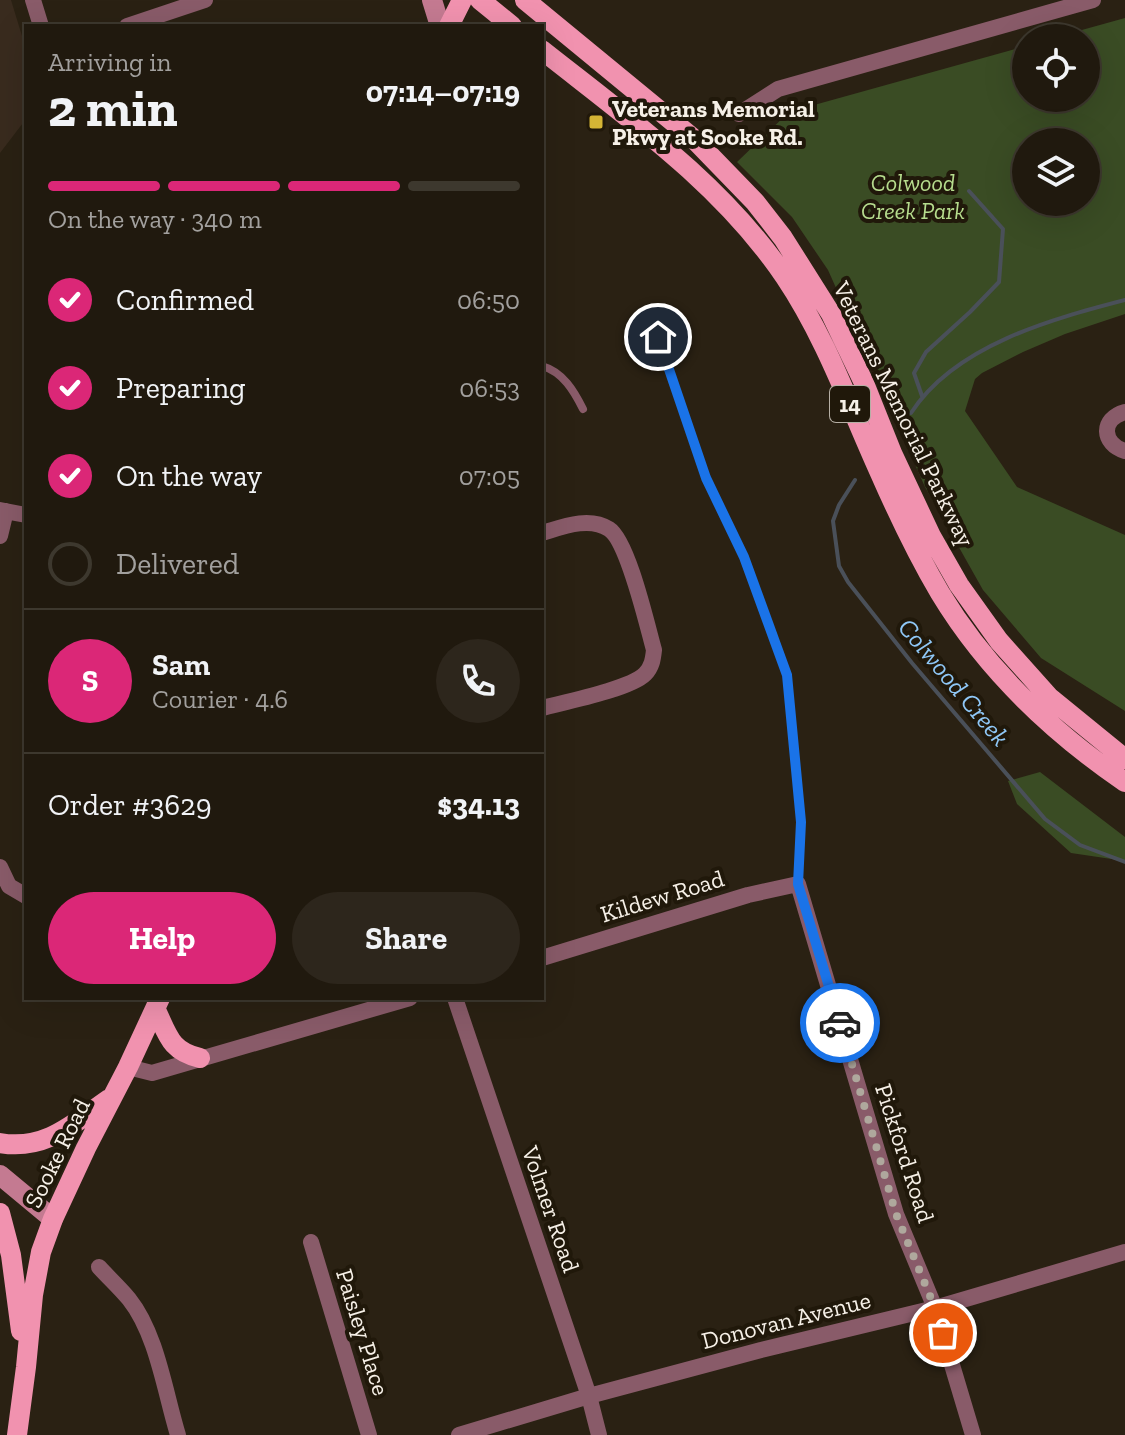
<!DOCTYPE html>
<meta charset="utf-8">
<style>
body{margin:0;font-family:"Zilla Slab",serif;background:#2d261c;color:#f1f3f6;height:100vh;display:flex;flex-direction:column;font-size:30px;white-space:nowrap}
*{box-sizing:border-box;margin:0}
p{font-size:26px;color:#a2a09e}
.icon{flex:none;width:44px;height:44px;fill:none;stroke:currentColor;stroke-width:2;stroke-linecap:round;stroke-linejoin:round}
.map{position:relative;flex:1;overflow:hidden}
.drawer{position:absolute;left:24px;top:24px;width:520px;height:976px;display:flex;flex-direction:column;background:#20190e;border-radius:0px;box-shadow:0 8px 32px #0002,0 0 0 2px #3d382e}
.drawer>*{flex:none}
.controls{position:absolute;left:1012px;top:24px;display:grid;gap:16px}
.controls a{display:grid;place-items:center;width:88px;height:88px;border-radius:50%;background:#20190e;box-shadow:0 8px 32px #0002,0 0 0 2px #3d382e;font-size:40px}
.pin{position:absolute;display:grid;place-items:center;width:68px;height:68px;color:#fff;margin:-34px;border:4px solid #fff;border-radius:50%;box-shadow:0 2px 8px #0007}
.courier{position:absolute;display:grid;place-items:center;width:80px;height:80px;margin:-40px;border:6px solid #1a73e8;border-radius:50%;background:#fff;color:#222;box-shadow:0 2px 10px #0007}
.head em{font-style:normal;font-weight:700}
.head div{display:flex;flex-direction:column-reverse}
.head{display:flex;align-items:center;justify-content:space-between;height:136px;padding:0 24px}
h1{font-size:52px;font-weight:700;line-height:60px}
.bar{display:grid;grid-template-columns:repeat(4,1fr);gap:12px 8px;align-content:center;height:96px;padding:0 24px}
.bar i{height:10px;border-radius:6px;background:#3d382e}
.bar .current{background:#db2777}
.bar p{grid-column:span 4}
.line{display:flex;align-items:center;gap:20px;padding:0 24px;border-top:2px solid #3d382e}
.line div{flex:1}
.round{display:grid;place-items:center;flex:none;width:84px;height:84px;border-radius:42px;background:#2d261c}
ol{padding:0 24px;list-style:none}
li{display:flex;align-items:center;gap:24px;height:88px}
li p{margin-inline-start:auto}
li .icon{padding:8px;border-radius:50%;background:#db2777;color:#fff;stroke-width:4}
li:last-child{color:#a2a09e}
li i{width:44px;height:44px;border:4px solid #3d382e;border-radius:50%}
.action{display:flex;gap:16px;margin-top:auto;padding:16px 24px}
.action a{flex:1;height:92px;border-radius:48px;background:#db2777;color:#fff;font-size:32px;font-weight:700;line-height:92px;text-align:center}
.action a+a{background:#2d261c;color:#f1f3f6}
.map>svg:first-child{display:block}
</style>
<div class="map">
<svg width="1125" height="1435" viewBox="0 0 1125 1435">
<rect width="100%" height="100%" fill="#2a2113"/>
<path fill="#392b1e" d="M0,0H11L26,49V119L0,153Z"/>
<path fill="#3a4c24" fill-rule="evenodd" d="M1125,18V314L1065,334L1023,352L982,373L975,379L965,411L1017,487L1125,535V711L1041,658L983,590L925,487L828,270L792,217L737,162L789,112L1026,46V98H1086V38H1053ZM1026,142H1086V202H1026Z
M1040,772L1125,837V861L1071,853L1017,804L1008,781Z"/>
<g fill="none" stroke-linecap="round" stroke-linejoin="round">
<path stroke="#4a5059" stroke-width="4" d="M922,396L914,373L926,352L970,312L999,282L1003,229L969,191
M911,413C955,345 1052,319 1125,300
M855,480L839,505L833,521L839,566L848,582L912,663L1045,819L1080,845L1125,862"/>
<path stroke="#895b69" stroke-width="8" d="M658,337L706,478L744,557L787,675L801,822L798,884
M542,366C563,372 574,391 583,409"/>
<path stroke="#895b69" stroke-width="16" d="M33,0L41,26
M127,26L205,0
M739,114L778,89L1093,0
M1125,412C1100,419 1102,444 1125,451
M0,510L26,515
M542,533C562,527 589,516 609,529C628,541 647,625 654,650C653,659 652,667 645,674C630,689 565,702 542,708
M0,536L6,511
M0,867L9,886L26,896
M542,958L748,895L798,884L896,1214L935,1308L973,1435
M455,998L589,1396L599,1435
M128,1067L152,1073L410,998
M311,1242L369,1435
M99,1267C109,1278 120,1288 129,1299C157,1334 165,1393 178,1435
M459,1435L589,1396L761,1350L935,1308L1125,1252"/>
<path stroke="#c47a91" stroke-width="20" d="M432,0L440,26
M0,1175L53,1219"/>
<path stroke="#f192af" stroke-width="20" d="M480,0L512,26
M525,0L694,139L755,202L783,238L831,314L864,383L892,453L931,536L959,585L999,641L1049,697L1125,759
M449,26L462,0
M542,50C628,118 723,185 785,277C826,338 850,407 880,473C898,514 917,554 940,593C986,669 1052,732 1125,782
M156,1010C168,1035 170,1051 200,1058
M0,1143C46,1151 74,1123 109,1099
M0,1213L11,1255L21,1331
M17,1435L26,1367L33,1295L41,1252L53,1219L86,1148L128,1067L160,998"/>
</g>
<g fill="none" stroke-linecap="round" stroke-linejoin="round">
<path stroke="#afa89d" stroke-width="8" stroke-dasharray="0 14.4" d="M840,1023L896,1214L935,1308L943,1333"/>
<path stroke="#1a73e8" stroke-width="10" d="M658,337L706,478L744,557L787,675L801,822L798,884L840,1023"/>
</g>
<rect fill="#d5b535" stroke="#20180a" stroke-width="3" x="588" y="114" width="16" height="16" rx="4"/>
<g text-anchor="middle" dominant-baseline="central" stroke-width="8" stroke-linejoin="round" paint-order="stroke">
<rect fill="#20180a" stroke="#b6afa5" stroke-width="2" x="830" y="386" width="40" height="36" rx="6"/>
<g font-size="22" font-weight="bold" fill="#f6f0e7">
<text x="850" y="404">14</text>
</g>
<g font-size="24" font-weight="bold" fill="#f6f0e7" stroke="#20180a" text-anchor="start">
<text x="612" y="108">Veterans Memorial<tspan x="612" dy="28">Pkwy at Sooke Rd.</tspan></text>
</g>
<g font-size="24" font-style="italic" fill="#b6dc8d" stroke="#20180a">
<text x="913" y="182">Colwood<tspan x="913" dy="28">Creek Park</tspan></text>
</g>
<g font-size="24" fill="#f6f0e7" stroke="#20180a">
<text transform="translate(904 414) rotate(64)">Veterans Memorial Parkway</text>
<text transform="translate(662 896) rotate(-17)">Kildew Road</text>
<text transform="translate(57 1153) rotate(-64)">Sooke Road</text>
<text transform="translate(905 1153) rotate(72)">Pickford Road</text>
<text transform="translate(551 1209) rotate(71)">Volmer Road</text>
<text transform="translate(786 1320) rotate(-14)">Donovan Avenue</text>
<text transform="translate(363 1332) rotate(73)">Paisley Place</text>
</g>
<g font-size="26" font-style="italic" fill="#8fc7f6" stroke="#20180a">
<text transform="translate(954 682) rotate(50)">Colwood Creek</text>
</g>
</g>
</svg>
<div class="controls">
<a><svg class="icon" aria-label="locate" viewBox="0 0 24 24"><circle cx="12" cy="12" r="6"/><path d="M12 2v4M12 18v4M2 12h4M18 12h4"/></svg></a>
<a><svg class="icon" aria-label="layers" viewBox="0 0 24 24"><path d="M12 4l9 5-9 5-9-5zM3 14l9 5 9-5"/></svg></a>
</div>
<div class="pin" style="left:943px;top:1333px;background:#ea580c"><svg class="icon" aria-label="bag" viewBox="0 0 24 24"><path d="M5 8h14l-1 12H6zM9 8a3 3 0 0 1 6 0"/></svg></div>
<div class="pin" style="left:658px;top:337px;background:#1f2937"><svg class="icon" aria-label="home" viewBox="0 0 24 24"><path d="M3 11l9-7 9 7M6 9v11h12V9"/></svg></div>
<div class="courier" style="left:840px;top:1023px"><svg class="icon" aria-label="car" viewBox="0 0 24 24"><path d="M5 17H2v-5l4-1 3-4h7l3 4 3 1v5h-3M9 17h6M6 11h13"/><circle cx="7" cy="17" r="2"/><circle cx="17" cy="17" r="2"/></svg></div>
<section class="drawer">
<div class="head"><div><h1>2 min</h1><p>Arriving in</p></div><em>07:14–07:19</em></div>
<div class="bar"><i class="current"></i><i class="current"></i><i class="current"></i><i></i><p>On the way · 340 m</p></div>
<ol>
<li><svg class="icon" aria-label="check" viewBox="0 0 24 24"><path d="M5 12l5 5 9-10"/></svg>Confirmed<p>06:50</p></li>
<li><svg class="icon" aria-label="check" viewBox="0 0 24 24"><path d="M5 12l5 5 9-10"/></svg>Preparing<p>06:53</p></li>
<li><svg class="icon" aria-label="check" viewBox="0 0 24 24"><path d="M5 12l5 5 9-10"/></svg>On the way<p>07:05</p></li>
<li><i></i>Delivered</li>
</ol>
<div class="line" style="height:144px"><b class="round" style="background:#db2777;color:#fff">S</b><div><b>Sam</b><p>Courier · 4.6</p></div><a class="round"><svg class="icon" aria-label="phone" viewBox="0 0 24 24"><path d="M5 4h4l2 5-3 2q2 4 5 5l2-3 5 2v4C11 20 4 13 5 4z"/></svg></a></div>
<div class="line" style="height:104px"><div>Order #3629</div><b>$34.13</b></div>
<div class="action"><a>Help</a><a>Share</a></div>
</section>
</div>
